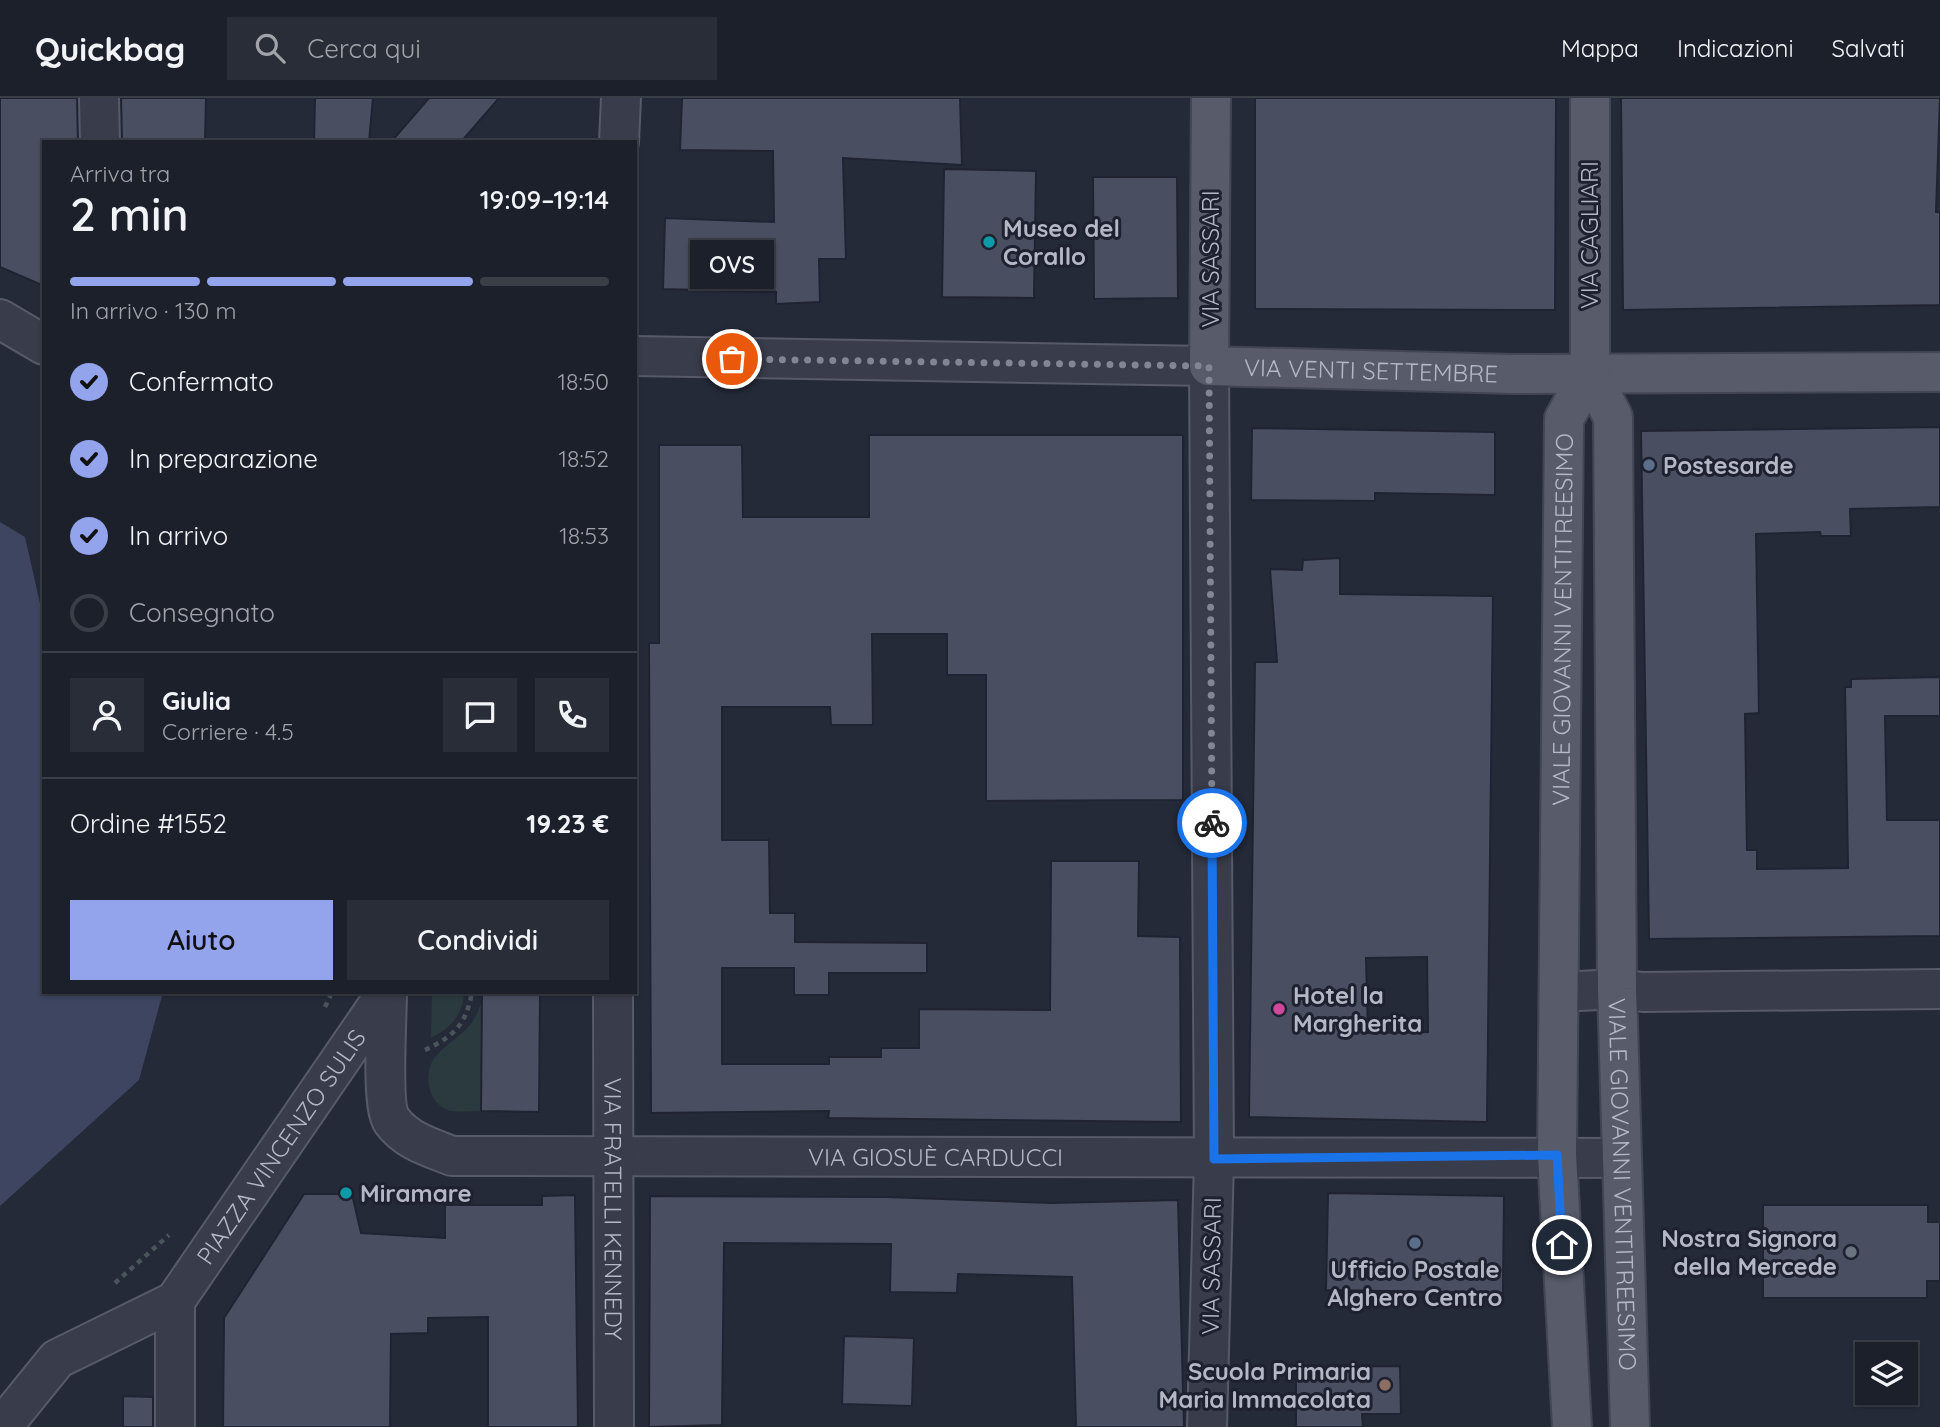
<!DOCTYPE html>
<html lang="it">
<meta charset="utf-8">
<style>
body{margin:0;font-family:Quicksand,sans-serif;background:#292d37;color:#f1f3f6;height:100vh;display:flex;flex-direction:column;font-size:26px;white-space:nowrap}
*{box-sizing:border-box;margin:0}
p{font-size:23px;color:#a0a3a9}
.icon{flex:none;width:38px;height:38px;fill:none;stroke:currentColor;stroke-width:2;stroke-linecap:round;stroke-linejoin:round}
.map{position:relative;flex:1;overflow:hidden}
.drawer{position:absolute;left:42px;top:42px;width:595px;height:854px;display:flex;flex-direction:column;background:#1c202b;border-radius:0px;box-shadow:0 2px 5px #0004,0 0 0 2px #3a3e47}
.drawer>*{flex:none}
.buttons{position:absolute;left:1855px;top:1244px;display:grid;gap:14px}
.buttons a{display:grid;place-items:center;width:63px;height:63px;border-radius:0px;background:#1c202b;box-shadow:0 2px 5px #0004,0 0 0 2px #3a3e47;font-size:35px}
.pin{position:absolute;display:grid;place-items:center;width:60px;height:60px;color:#fff;margin:-30px;border:4px solid #fff;border-radius:50%;box-shadow:0 2px 7px #0007}
.courier{position:absolute;display:grid;place-items:center;width:70px;height:70px;margin:-35px;border:5px solid #1a73e8;border-radius:50%;background:#fff;color:#222;box-shadow:0 2px 9px #0007}
.bubble{position:absolute;height:49px;border-radius:0px;background:#1c202b;box-shadow:0 2px 5px #0004,0 0 0 2px #3a3e47;font-size:23px;font-weight:600;line-height:49px;text-align:center}
.headline em{font-style:normal;font-weight:600}
.headline div{display:flex;flex-direction:column-reverse}
.headline{display:flex;align-items:center;justify-content:space-between;height:119px;padding:0 28px}
h1{font-size:46px;font-weight:600;line-height:52px}
.bar{display:grid;grid-template-columns:repeat(4,1fr);gap:10px 7px;align-content:center;height:84px;padding:0 28px}
.bar i{height:9px;border-radius:5px;background:#3a3e47}
.bar .selected{background:#93a3ec}
.bar p{grid-column:span 4}
.line{display:flex;align-items:center;gap:18px;padding:0 28px;border-top:2px solid #3a3e47}
.line div{flex:1}
.round{display:grid;place-items:center;flex:none;width:74px;height:74px;border-radius:0px;background:#292d37}
ol{padding:0 28px;list-style:none}
li{display:flex;align-items:center;gap:21px;height:77px}
li p{margin-inline-start:auto}
li .icon{padding:7px;border-radius:50%;background:#93a3ec;color:#111;stroke-width:4}
li:last-child{color:#a0a3a9}
li i{width:38px;height:38px;border:4px solid #3a3e47;border-radius:50%}
.primary-button{display:flex;gap:14px;margin-top:auto;padding:14px 28px}
.primary-button a{flex:1;height:80px;border-radius:0px;background:#93a3ec;color:#111;font-size:28px;font-weight:600;line-height:80px;text-align:center}
.primary-button a+a{background:#292d37;color:#f1f3f6}
header{display:flex;align-items:center;gap:42px;box-sizing:border-box;height:98px;padding:0 35px;background:#1c202b;border-bottom:2px solid #3a3e47}
header strong{font-size:33px}
nav{display:flex;gap:38px;margin-inline-start:auto;font-size:24px}
.search{width:490px;height:63px;background:#292d37;display:flex;align-items:center;gap:18px;box-sizing:border-box;padding:0 24px;border-radius:0px;color:#a0a3a9;font-size:26px}
.map>svg:first-child{display:block}
</style>
<header>
<strong>Quickbag</strong>
<div class="search"><svg class="icon" aria-label="search" viewBox="0 0 24 24"><circle cx="10" cy="10" r="6"/><path d="M15 15l6 6"/></svg>Cerca qui</div>
<nav><a>Mappa</a><a>Indicazioni</a><a>Salvati</a></nav>
</header>
<div class="map">
<svg width="1940" height="1329" viewBox="0 0 1940 1329">
<rect width="100%" height="100%" fill="#252a39"/>
<path fill="#2b3a3e" d="M432,894H464C463,917 451,930 431,940Z
M482,902L481,1013C471,1013 457,1015 448,1012C426,1004 422,971 438,956C458,935 473,934 482,902Z"/>
<path fill="#3d4560" d="M0,424L25,439L44,523V894H163L139,982L0,1108Z"/>
<path fill="#494e60" stroke="#202331" stroke-width="2" fill-rule="evenodd" d="M0,0H77L78,44H44V188L0,169Z
M121,0H206L205,44H122Z
M315,0H373L369,44H314Z
M429,0H499L461,44H391Z
M682,0H960L962,67L843,60L846,161H819L820,204L776,206V194L663,191L665,120L774,124L773,53L680,52Z
M1255,0H1556L1555,212L1255,211Z
M1621,0H1940L1936,114H1940V207L1623,212Z
M944,71L1036,73L1034,200L942,199Z
M1093,79H1177L1178,200L1094,201Z
M1940,329V409L1850,411L1851,438H1821L1820,434L1756,436L1759,615L1745,616L1747,752H1757V771L1848,770L1845,589H1851V581L1940,579V618H1885L1887,722H1940V838L1649,841L1641,333Z
M1252,330L1495,334V397L1375,395V403L1251,402Z
M869,337H1183V702L986,703V577H947V536H872L873,627H831L830,609H722V742H769L770,815H795V844L927,845V875H829V897H794V870H722V966H829V959H881V950H919V911L1050,912L1051,763H1139L1138,838L1180,839L1181,1024L828,1020L829,1013L651,1015L649,545H659V347H742L743,419H869Z
M1340,460V496L1493,498L1487,1024L1249,1019L1255,564H1277L1270,471L1302,472L1303,462ZM1427,859L1428,934L1368,935L1366,860Z
M482,894H540L539,1014L481,1013Z
M1328,1095L1504,1098L1503,1195L1326,1192Z
M304,1096H352L361,1135L445,1140V1107H542V1098L575,1097L578,1329H488V1219L428,1220V1235L391,1236L390,1329H223L224,1220Z
M650,1098L886,1099L1052,1105L1178,1102L1184,1329H1076L1072,1179L958,1176L957,1195L890,1194L891,1146L724,1145L722,1327L649,1329Z
M1763,1107H1928V1124H1940V1183H1927V1200H1763Z
M844,1238L914,1240L912,1308L842,1306Z
M1400,1268L1401,1316H1362L1363,1329H1296V1269Z
M123,1298L153,1299V1329H123Z"/>
<g fill="none" stroke-linecap="round" stroke-linejoin="round">
<g stroke="#575a68" stroke-width="42">
<g id="minor">
<path d="M99,0L100,44"/>
<path d="M619,44L621,0"/>
<path d="M0,221L44,247"/>
<path d="M635,258L1209,268L1214,1061L1207,1329"/>
<path id="s1" d="M387,894C387,918 381,1008 392,1023C407,1043 429,1049 452,1058L1622,1060"/>
<path id="s2" d="M613,894L614,1329"/>
<path d="M1560,894L1617,891L1643,894L1940,891"/>
<path id="s3" d="M2,1329L57,1261L175,1203L387,894"/>
<path d="M175,1329V1203"/>
</g>
</g>
<g stroke="#424553" stroke-width="42">
<g id="major">
<path id="s4" d="M1211,0L1209,268L1514,276L1940,274"/>
<path id="s5" d="M1590,0V274L1613,319L1617,891L1630,1329"/>
<path id="s6" d="M1572,1329L1557,1057L1564,321L1590,274"/>
</g>
</g>
<path stroke="#49555b" stroke-width="4.5" stroke-dasharray="5 5" stroke-linecap="butt" d="M325,909L332,894
M425,952C454,938 466,927 472,894
M115,1185L169,1137"/>
<use href="#minor" stroke="#393c4a" stroke-width="38"/>
<use href="#major" stroke="#575b6a" stroke-width="38"/>
</g>
<g fill="none" stroke-linecap="round" stroke-linejoin="round">
<path stroke="#828694" stroke-width="7" stroke-dasharray="0 12.6" d="M732,261L1209,268L1212,725"/>
<path stroke="#1a73e8" stroke-width="9" d="M1212,725L1214,1061L1557,1057L1562,1147"/>
</g>
<g fill="#0f9aa8" stroke="#1e212f" stroke-width="2.5">
<circle cx="989" cy="144" r="7"/>
<circle cx="346" cy="1095" r="7"/>
</g>
<g fill="#5c6f8a" stroke="#1e212f" stroke-width="2.5">
<circle cx="1649" cy="367" r="7"/>
<circle cx="1415" cy="1145" r="7"/>
</g>
<circle fill="#d1479c" stroke="#1e212f" stroke-width="2.5" cx="1279" cy="911" r="7"/>
<circle fill="#6b7280" stroke="#1e212f" stroke-width="2.5" cx="1851" cy="1154" r="7"/>
<circle fill="#8d6e63" stroke="#1e212f" stroke-width="2.5" cx="1385" cy="1287" r="7"/>
<g text-anchor="middle" dominant-baseline="central" stroke-width="6" stroke-linejoin="round" paint-order="stroke">
<g font-size="24" font-weight="bold" fill="#b4b7c5" stroke="#1e212f" text-anchor="start">
<text x="1003" y="130">Museo del<tspan x="1003" dy="28">Corallo</tspan></text>
<text x="1663" y="367">Postesarde</text>
<text x="1293" y="897">Hotel la<tspan x="1293" dy="28">Margherita</tspan></text>
<text x="360" y="1095">Miramare</text>
<text x="1837" y="1140" text-anchor="end">Nostra Signora<tspan x="1837" dy="28">della Mercede</tspan></text>
<text x="1415" y="1171" text-anchor="middle">Ufficio Postale<tspan x="1415" dy="28">Alghero Centro</tspan></text>
<text x="1371" y="1273" text-anchor="end">Scuola Primaria<tspan x="1371" dy="28">Maria Immacolata</tspan></text>
</g>
<g font-size="24" fill="#b4b7c5" stroke="#1e212f">
<text transform="translate(1589 137) rotate(-90)">VIA CAGLIARI</text>
<text transform="translate(1210 161) rotate(-90)">VIA SASSARI</text>
<text stroke="none"><textPath href="#s4" startOffset="430">VIA VENTI SETTEMBRE</textPath></text>
<text stroke="none"><textPath href="#s6" startOffset="808">VIALE GIOVANNI VENTITREESIMO</textPath></text>
<text stroke="none"><textPath href="#s3" startOffset="406">PIAZZA VINCENZO SULIS</textPath></text>
<text stroke="none"><textPath href="#s1" startOffset="684">VIA GIOSUÈ CARDUCCI</textPath></text>
<text stroke="none"><textPath href="#s5" startOffset="1092">VIALE GIOVANNI VENTITREESIMO</textPath></text>
<text stroke="none"><textPath href="#s2" startOffset="217">VIA FRATELLI KENNEDY</textPath></text>
<text transform="translate(1211 1168) rotate(-89)">VIA SASSARI</text>
</g>
</g>
</svg>
<div class="buttons">
<a><svg class="icon" aria-label="layers" viewBox="0 0 24 24"><path d="M12 4l9 5-9 5-9-5zM3 14l9 5 9-5"/></svg></a>
</div>
<div class="pin" style="left:732px;top:261px;background:#ea580c"><svg class="icon" aria-label="bag" viewBox="0 0 24 24"><path d="M5 8h14l-1 12H6zM9 8a3 3 0 0 1 6 0"/></svg></div>
<div class="pin" style="left:1562px;top:1147px;background:#1f2937"><svg class="icon" aria-label="home" viewBox="0 0 24 24"><path d="M3 11l9-7 9 7M6 9v11h12V9"/></svg></div>
<div class="courier" style="left:1212px;top:725px"><svg class="icon" aria-label="bike" viewBox="0 0 24 24"><circle cx="6" cy="16" r="4"/><circle cx="18" cy="16" r="4"/><path d="M6 16l4-8h5l3 8M10 8l3 8H6M13 5h3"/></svg></div>
<div class="bubble" style="left:690px;top:142px;width:84px">OVS</div>
<section class="drawer">
<div class="headline"><div><h1>2 min</h1><p>Arriva tra</p></div><em>19:09–19:14</em></div>
<div class="bar"><i class="selected"></i><i class="selected"></i><i class="selected"></i><i></i><p>In arrivo · 130 m</p></div>
<ol>
<li><svg class="icon" aria-label="check" viewBox="0 0 24 24"><path d="M5 12l5 5 9-10"/></svg>Confermato<p>18:50</p></li>
<li><svg class="icon" aria-label="check" viewBox="0 0 24 24"><path d="M5 12l5 5 9-10"/></svg>In preparazione<p>18:52</p></li>
<li><svg class="icon" aria-label="check" viewBox="0 0 24 24"><path d="M5 12l5 5 9-10"/></svg>In arrivo<p>18:53</p></li>
<li><i></i>Consegnato</li>
</ol>
<div class="line" style="height:126px"><a class="round"><svg class="icon" aria-label="person" viewBox="0 0 24 24"><circle cx="12" cy="8" r="4"/><path d="M4 21q1-7 8-7t8 7"/></svg></a><div><b>Giulia</b><p>Corriere · 4.5</p></div><a class="round"><svg class="icon" aria-label="chat" viewBox="0 0 24 24"><path d="M4 5h16v11H9l-5 4z"/></svg></a><a class="round"><svg class="icon" aria-label="phone" viewBox="0 0 24 24"><path d="M5 4h4l2 5-3 2q2 4 5 5l2-3 5 2v4C11 20 4 13 5 4z"/></svg></a></div>
<div class="line" style="height:91px"><div>Ordine #1552</div><b>19.23 €</b></div>
<div class="primary-button"><a>Aiuto</a><a>Condividi</a></div>
</section>
</div>
